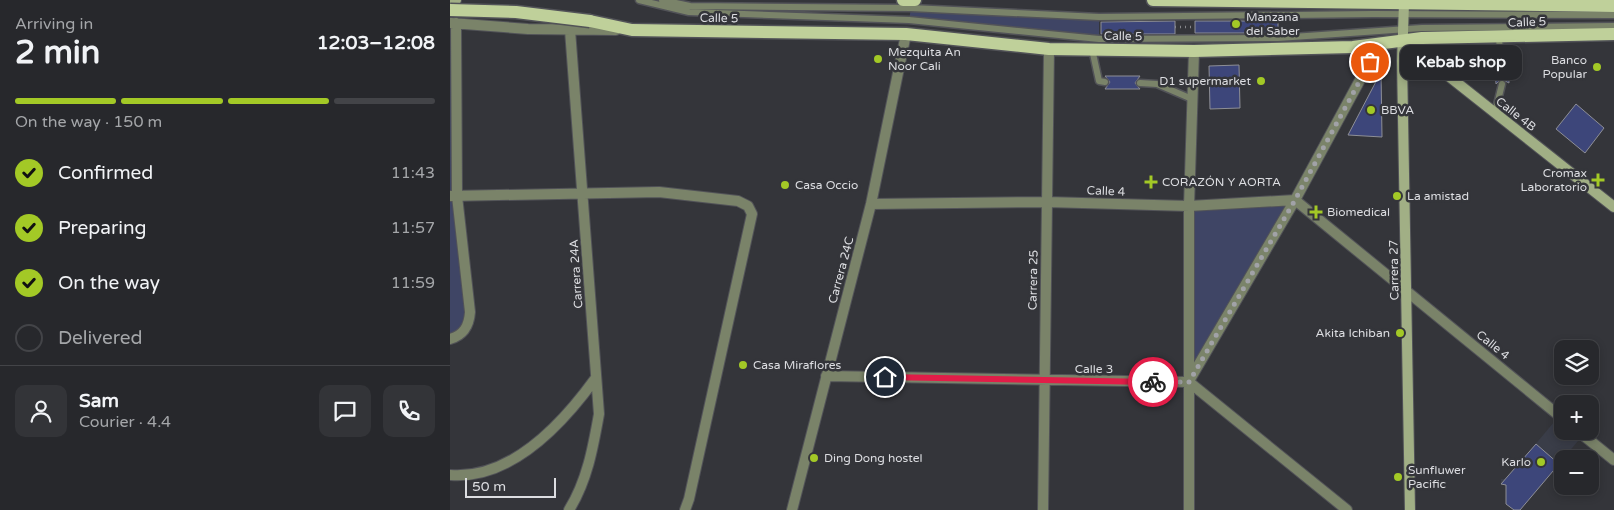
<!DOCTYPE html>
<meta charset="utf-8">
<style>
body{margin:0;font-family:"Varela Round",sans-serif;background:#333438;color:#f1f3f6;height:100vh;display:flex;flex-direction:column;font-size:19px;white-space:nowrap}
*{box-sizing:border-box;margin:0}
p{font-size:16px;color:#a4a6a9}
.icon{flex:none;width:28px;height:28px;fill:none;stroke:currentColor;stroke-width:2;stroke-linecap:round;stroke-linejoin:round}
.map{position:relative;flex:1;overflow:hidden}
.drawer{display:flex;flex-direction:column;background:#27282c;width:450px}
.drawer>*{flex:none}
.fabs{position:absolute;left:1104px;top:340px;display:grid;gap:10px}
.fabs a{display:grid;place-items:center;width:45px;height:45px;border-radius:10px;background:#27282c;box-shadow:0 2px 8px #0003,0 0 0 1px #434448;font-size:25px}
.scale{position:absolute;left:15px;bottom:12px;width:91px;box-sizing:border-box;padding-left:5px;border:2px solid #dcdde1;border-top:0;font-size:14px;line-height:18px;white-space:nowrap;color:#dcdde1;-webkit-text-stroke:4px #34353a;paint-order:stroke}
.pin{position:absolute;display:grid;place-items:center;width:42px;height:42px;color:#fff;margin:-21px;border:2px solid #fff;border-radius:50%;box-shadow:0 1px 5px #0007}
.courier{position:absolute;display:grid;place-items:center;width:50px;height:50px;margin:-25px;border:4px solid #e11d48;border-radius:50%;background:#fff;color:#222;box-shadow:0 1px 6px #0007}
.bubble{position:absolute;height:35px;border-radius:10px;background:#27282c;box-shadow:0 2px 8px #0003,0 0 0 1px #434448;font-size:16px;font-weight:700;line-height:35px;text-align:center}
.summary em{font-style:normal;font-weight:700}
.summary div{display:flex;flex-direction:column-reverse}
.summary{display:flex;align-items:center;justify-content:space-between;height:85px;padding:0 15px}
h1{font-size:32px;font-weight:700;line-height:38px}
.bar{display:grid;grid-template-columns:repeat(4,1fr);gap:8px 5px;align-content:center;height:60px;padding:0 15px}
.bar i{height:6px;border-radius:4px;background:#434448}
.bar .active{background:#a3c926}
.bar p{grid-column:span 4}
.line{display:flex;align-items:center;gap:12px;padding:0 15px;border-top:1px solid #434448}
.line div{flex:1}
.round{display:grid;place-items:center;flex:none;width:52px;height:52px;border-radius:10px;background:#333438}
ol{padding:0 15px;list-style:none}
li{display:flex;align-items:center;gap:15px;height:55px}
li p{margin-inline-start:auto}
li .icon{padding:5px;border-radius:50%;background:#a3c926;color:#111;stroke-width:4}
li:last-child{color:#a4a6a9}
li i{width:28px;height:28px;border:2px solid #434448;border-radius:50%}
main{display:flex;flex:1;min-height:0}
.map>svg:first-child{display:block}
</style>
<main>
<section class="drawer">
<div class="summary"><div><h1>2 min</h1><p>Arriving in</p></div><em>12:03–12:08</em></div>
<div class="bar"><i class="active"></i><i class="active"></i><i class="active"></i><i></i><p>On the way · 150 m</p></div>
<ol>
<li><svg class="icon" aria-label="check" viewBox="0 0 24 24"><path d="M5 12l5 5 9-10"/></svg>Confirmed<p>11:43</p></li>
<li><svg class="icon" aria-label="check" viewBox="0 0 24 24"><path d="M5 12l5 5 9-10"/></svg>Preparing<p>11:57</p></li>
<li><svg class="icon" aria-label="check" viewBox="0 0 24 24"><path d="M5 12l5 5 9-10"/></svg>On the way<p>11:59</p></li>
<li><i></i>Delivered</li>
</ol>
<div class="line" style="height:90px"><a class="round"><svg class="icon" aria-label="person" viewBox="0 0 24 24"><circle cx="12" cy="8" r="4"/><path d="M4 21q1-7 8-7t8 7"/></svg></a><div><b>Sam</b><p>Courier · 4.4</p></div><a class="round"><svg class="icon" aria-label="chat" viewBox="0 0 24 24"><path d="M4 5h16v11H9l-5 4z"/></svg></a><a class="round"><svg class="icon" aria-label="phone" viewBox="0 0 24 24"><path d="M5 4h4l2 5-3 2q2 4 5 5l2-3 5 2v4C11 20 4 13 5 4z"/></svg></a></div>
</section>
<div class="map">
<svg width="1164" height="510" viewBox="0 0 1164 510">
<rect width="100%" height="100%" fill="#34353a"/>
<path fill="#3a3d48" d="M1110,415L1112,418V431H1128L1133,435L1070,510L1056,504V485L1051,484V479H1056Z"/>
<path fill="#3f4565" d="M461,8L649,17V39L459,20Z
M0,23H6L7,196L19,322L0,339Z
M845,200L739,382V206Z"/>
<path fill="#3d467a" stroke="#8e8f96" d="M725,21V34H651V22Z
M745,21H828V33H745Z
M1044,54L1050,59L1058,54L1059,83L1051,79L1046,84Z
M789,65L790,108L760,109L759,66Z
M931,72L932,137L898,135Z
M655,76H690L685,83L690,89H655L660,82Z
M1126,104L1154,128L1135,153L1106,129Z
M1086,444L1109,464L1070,510H1064L1056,504V485L1051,484Z"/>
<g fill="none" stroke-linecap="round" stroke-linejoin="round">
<g stroke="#525358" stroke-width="9">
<path id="lane" d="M189,0L239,12L459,20L649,39L828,38L972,28L1164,26
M212,0L240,6L461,8L649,17L923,14L1164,15
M1049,36L1050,54
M642,49L649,81L655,82
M690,83L707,84L742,99
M1045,113L1052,84"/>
</g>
<g stroke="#525358" stroke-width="12">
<path id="street" d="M1,23L78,29L166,30
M0,196L209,192L288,201L298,206L302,214L239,499L235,510
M421,204L597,202L739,206L845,200L1112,418
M0,339C14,335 19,326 20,312L7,196L6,23
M376,376L739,382L897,510
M739,381L845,200L930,43
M1128,431L1164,460
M0,475C61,480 113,423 145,379
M119,510C137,481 143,448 149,414L120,30
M342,510L421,204L456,34
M593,510L599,49
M739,510V206L744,51"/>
</g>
<g stroke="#525358" stroke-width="12">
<path id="secondary" d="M0,1L6,0
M954,3L952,61L960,510
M953,40L1164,207"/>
</g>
<g stroke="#525358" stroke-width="15">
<path id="primary" d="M453,0H465
M703,0L1164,6
M140,21L182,30L456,34L599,49L744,51L903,47L972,38L1164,34"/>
</g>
<path stroke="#86878c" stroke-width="2.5" stroke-dasharray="1 4" stroke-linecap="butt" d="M725,27H745"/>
<use href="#lane" stroke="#7a8369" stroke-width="6"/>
<use href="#street" stroke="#7a8369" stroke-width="10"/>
<use href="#secondary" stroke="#a1af85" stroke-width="10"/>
<use href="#primary" stroke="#bfd09a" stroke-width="12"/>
<g stroke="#525358" stroke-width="15" stroke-linecap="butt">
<path id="primary-bridge" d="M0,10L66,12L140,21"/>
</g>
<use href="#primary-bridge" stroke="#bfd09a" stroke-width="12"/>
</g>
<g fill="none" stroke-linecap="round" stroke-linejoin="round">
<path stroke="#a1a2a7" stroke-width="5" stroke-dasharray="0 9" d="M703,382H739L845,200L920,62"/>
<path stroke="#e11d48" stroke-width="6" d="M435,377L703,382"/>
</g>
<g fill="#a3c926" stroke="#34353a" stroke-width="2">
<circle cx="786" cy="24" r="5"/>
<circle cx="428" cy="59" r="5"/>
<circle cx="1147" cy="67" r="5"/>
<circle cx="811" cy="81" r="5"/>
<circle cx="921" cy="110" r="5"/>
<path d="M1145.5 172.5h5v5h5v5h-5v5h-5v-5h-5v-5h5z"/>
<path d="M698.5 174.5h5v5h5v5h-5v5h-5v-5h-5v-5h5z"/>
<circle cx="335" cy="185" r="5"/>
<circle cx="947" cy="196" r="5"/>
<path d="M863.5 204.5h5v5h5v5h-5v5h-5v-5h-5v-5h5z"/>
<circle cx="950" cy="333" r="5"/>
<circle cx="293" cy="365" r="5"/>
<circle cx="364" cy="458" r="5"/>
<circle cx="1091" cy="462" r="5"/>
<circle cx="948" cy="477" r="5"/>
</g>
<g text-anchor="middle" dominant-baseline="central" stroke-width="5" stroke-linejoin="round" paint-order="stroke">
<g font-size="12" fill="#dcdde1" stroke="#34353a" text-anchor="start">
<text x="796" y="17">Manzana<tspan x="796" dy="14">del Saber</tspan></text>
<text x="438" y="52">Mezquita An<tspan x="438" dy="14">Noor Cali</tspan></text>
<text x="1137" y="60" text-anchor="end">Banco<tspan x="1137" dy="14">Popular</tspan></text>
<text x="801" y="81" text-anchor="end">D1 supermarket</text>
<text x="931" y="110">BBVA</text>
<text x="1137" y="173" text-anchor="end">Cromax<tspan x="1137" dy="14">Laboratorio</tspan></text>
<text x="712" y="182">CORAZÓN Y AORTA</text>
<text x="345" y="185">Casa Occio</text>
<text x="957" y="196">La amistad</text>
<text x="877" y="212">Biomedical</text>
<text x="940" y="333" text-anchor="end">Akita Ichiban</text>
<text x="303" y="365">Casa Miraflores</text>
<text x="374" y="458">Ding Dong hostel</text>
<text x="1081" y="462" text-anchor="end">Karlo</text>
<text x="958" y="470">Sunfluwer<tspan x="958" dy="14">Pacific</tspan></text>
</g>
<g font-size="12" fill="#dcdde1" stroke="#34353a">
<text transform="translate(269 18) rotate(1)">Calle 5</text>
<text transform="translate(1077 22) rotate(-2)">Calle 5</text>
<text transform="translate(673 36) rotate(1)">Calle 5</text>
<text transform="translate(1066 114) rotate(38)">Calle 4B</text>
<text transform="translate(656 191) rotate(2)">Calle 4</text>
<text transform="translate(391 270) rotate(-75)">Carrera 24C</text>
<text transform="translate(944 270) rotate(-91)">Carrera 27</text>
<text transform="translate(126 274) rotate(-94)">Carrera 24A</text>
<text transform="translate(583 280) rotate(-89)">Carrera 25</text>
<text transform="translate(1043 345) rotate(39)">Calle 4</text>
<text x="644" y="369">Calle 3</text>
</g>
</g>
</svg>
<div class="fabs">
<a><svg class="icon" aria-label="layers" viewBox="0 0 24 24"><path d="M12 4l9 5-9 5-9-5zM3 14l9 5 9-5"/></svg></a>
<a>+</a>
<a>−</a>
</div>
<div class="scale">50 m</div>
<div class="pin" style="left:920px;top:62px;background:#ea580c"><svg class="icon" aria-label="bag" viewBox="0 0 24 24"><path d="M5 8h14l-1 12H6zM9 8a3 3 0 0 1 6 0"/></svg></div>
<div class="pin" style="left:435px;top:377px;background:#1f2937"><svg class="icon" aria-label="home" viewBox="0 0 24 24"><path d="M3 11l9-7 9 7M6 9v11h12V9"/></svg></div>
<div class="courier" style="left:703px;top:382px"><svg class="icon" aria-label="bike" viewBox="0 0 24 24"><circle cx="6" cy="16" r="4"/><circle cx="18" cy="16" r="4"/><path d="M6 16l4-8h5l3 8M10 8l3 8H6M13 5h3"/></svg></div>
<div class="bubble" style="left:950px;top:45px;width:122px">Kebab shop</div>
</div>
</main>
